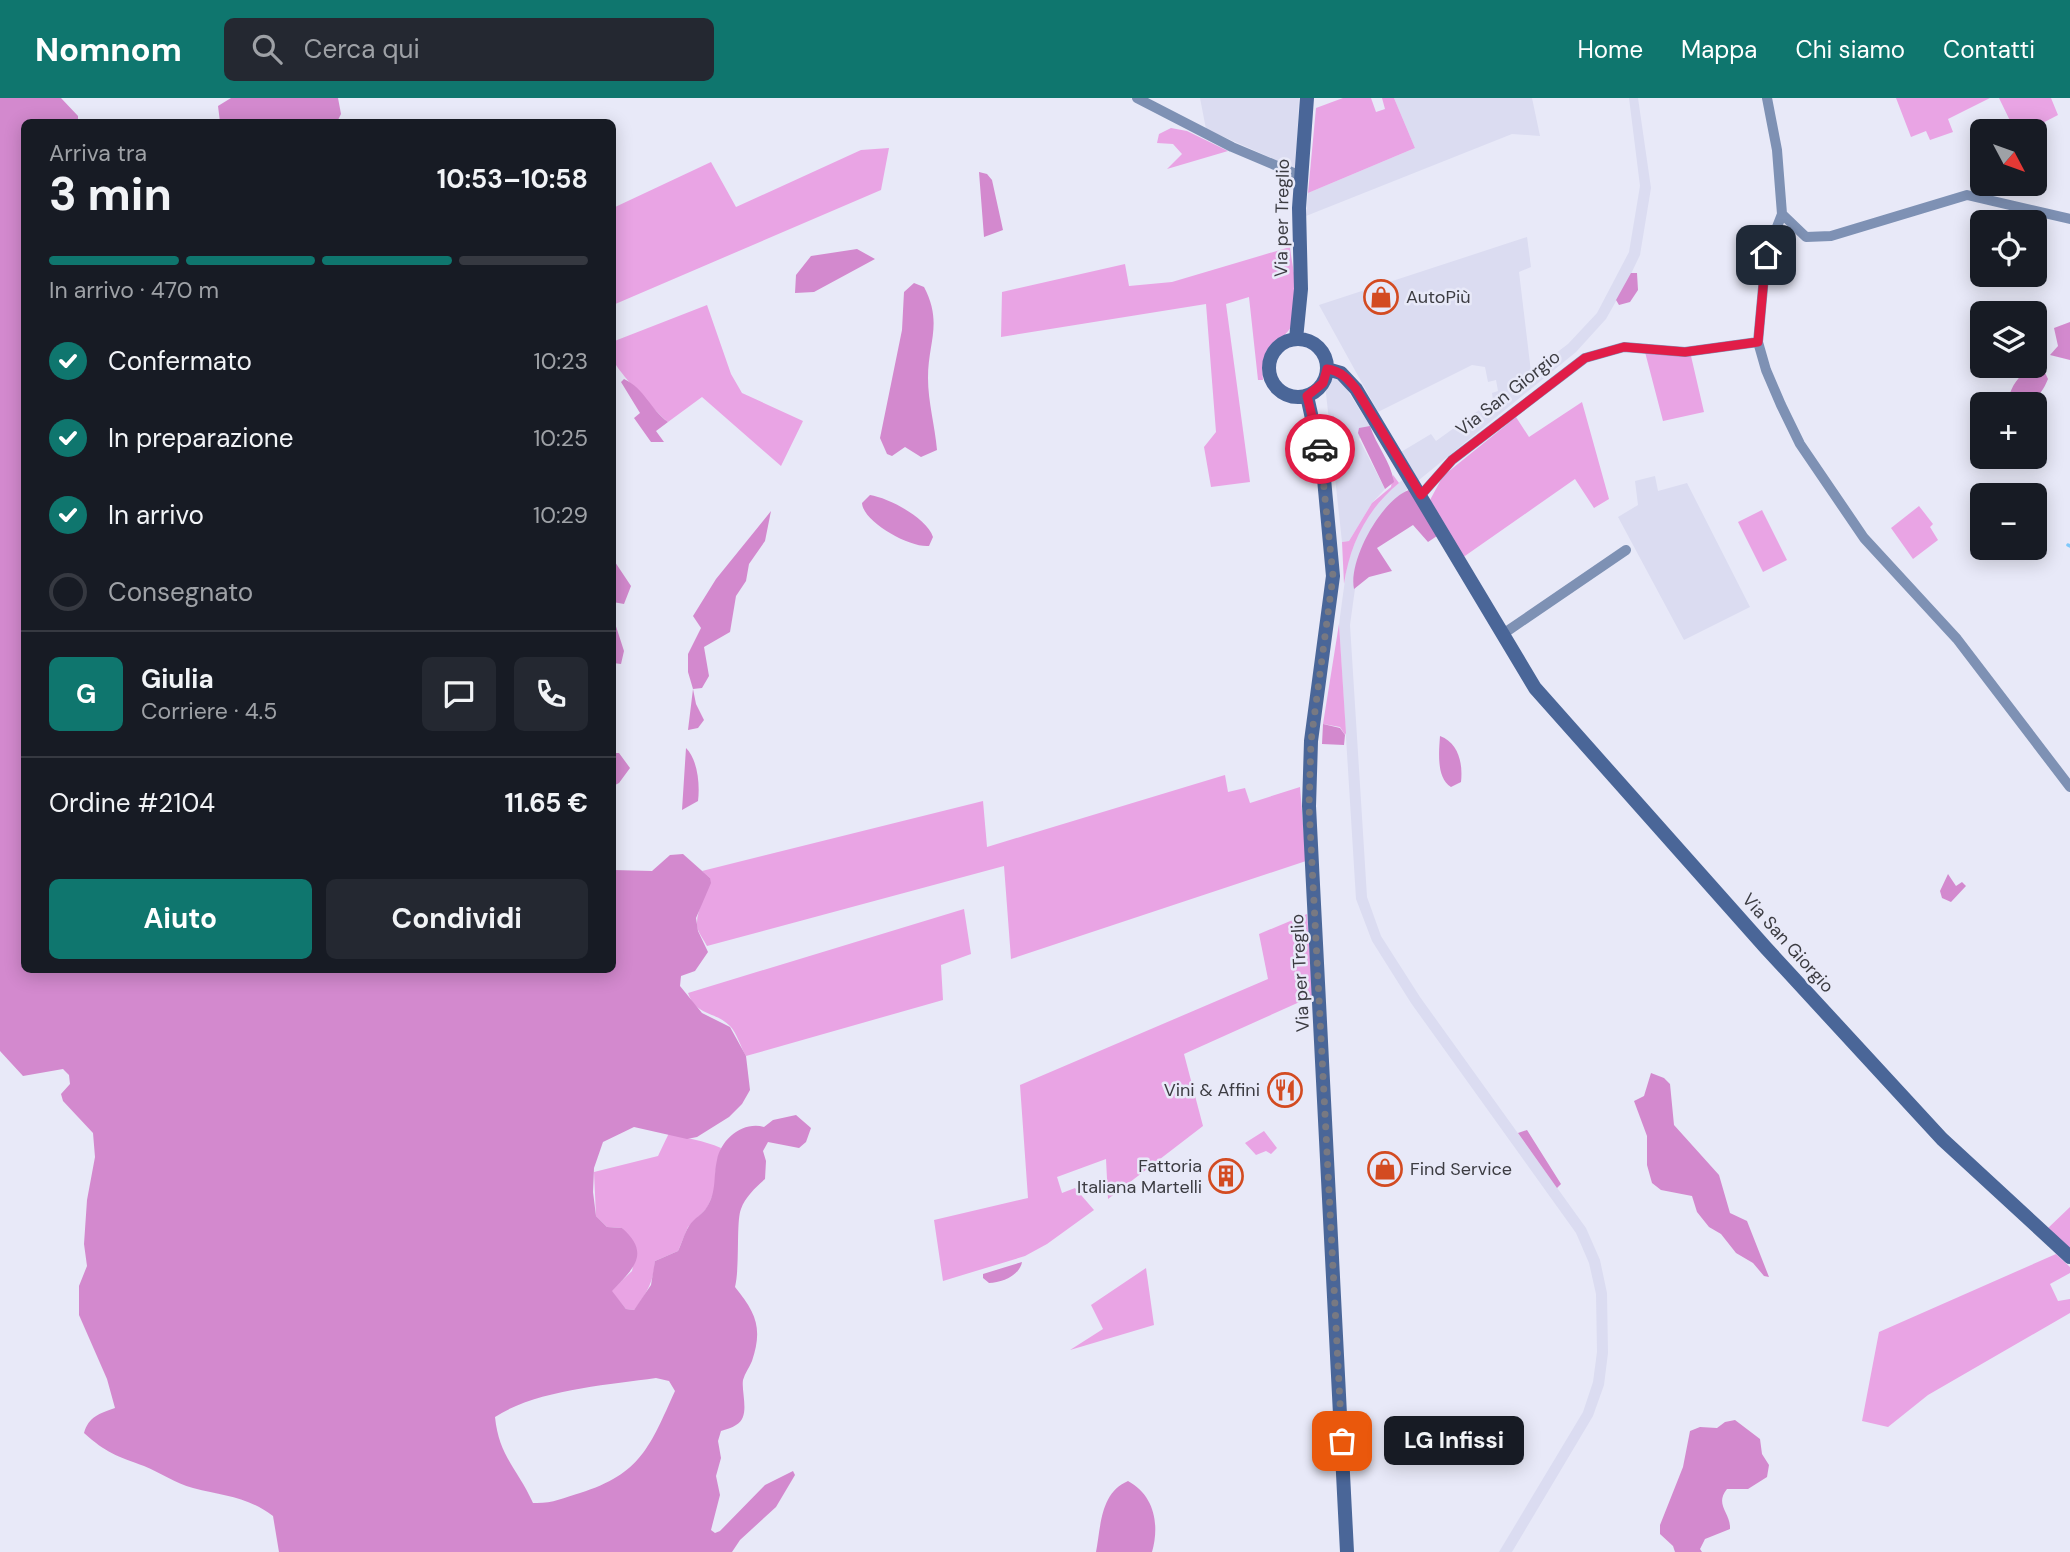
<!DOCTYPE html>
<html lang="it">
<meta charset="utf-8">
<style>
body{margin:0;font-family:"DM Sans",sans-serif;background:#242831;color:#f1f3f6;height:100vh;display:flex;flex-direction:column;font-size:26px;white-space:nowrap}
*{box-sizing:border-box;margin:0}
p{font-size:23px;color:#9ea1a6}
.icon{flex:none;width:38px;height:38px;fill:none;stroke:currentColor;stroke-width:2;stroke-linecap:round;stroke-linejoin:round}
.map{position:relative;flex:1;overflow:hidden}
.panel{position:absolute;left:21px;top:21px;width:595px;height:854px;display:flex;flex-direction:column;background:#171b24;border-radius:10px;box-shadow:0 4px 18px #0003}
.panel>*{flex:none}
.needle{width:46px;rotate:131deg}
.tools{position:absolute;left:1970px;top:21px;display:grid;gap:14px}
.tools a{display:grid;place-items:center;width:77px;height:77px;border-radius:10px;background:#171b24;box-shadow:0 4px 18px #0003;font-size:35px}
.pin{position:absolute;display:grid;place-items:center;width:60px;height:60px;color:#fff;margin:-30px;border-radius:14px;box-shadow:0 4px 10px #0006}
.courier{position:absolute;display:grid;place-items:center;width:70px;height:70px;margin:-35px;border:5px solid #e11d48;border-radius:50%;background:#fff;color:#222;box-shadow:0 2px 9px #0007}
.bubble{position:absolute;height:49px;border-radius:10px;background:#171b24;box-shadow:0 4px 18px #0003;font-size:23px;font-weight:700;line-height:49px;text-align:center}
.overview em{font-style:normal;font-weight:700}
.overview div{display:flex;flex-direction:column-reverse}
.overview{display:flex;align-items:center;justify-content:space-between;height:119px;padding:0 28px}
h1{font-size:46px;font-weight:700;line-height:52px}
.bar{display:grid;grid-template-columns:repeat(4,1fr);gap:10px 7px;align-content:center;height:84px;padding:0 28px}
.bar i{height:9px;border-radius:5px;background:#363941}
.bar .active{background:#0f766e}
.bar p{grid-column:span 4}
.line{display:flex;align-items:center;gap:18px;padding:0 28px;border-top:2px solid #363941}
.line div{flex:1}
.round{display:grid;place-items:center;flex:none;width:74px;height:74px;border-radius:10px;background:#242831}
ol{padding:0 28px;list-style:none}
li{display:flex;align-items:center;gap:21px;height:77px}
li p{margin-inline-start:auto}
li .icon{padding:7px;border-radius:50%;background:#0f766e;color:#fff;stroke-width:4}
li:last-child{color:#9ea1a6}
li i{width:38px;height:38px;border:4px solid #363941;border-radius:50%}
.cta{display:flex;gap:14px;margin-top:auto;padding:14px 28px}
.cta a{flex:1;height:80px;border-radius:10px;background:#0f766e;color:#fff;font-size:28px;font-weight:700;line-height:80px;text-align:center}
.cta a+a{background:#242831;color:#f1f3f6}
header{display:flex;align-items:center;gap:42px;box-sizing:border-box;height:98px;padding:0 35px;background:#0f766e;color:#fff}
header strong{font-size:33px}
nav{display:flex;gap:38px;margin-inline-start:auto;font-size:24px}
.search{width:490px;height:63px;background:#242831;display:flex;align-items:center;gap:18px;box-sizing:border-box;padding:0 24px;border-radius:10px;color:#9ea1a6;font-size:26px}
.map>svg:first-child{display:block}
</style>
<header>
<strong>Nomnom</strong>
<div class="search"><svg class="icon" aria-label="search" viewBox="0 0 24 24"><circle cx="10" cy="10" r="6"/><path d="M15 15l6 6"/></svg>Cerca qui</div>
<nav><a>Home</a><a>Mappa</a><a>Chi siamo</a><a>Contatti</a></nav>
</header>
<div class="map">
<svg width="2070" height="1454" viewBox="0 0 2070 1454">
<rect width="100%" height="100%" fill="#e8e9f8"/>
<path fill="#dbdcf1" d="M1200,0H1299L1296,71L1206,31Z
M1394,0H1532L1540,38L1512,36L1306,118L1308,95L1415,50Z
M1629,0H1638L1651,90L1640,157L1629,180L1606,221L1576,254L1392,404L1371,433L1358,469L1350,527L1367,799L1381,838L1420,899L1586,1130L1600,1162L1607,1195L1608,1255L1604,1287L1593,1318L1512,1454H1499L1583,1314L1593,1284L1597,1254L1596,1196L1589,1165L1576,1135L1411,905L1372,843L1356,801L1339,526L1347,467L1361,427L1384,397L1412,374L1401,354L1431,336L1436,343L1493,302L1492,295L1498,293L1496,282L1488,284L1485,269L1472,267L1378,314L1319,207L1527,139L1531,169L1519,174L1531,274L1568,246L1597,215L1629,154L1640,88Z
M1329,278L1339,279L1370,328L1359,341L1385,391L1372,405L1349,443L1342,444L1325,286Z
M1655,378L1658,393L1687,385L1750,509L1684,542L1618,419L1638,407L1635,383Z"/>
<path fill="#e9a4e4" d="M1343,0H1371L1376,14L1385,11L1382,0H1394L1415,50L1308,95L1316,10Z
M1896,0H1990L1948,21L1953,34L1930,42L1926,33L1911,39Z
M1999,0H2051L2058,17L2027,33H2015Z
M1171,30L1187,33L1228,53L1167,71L1182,56L1173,46L1157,45L1159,36Z
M889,50L881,92L613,207V110L711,64L736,109L861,52Z
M1290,149C1292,169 1300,196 1296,216C1290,247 1258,242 1263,282H1258L1249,199L1226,206L1250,384L1211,389L1204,349L1216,334L1206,206L1001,239L1002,194L1125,166L1129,188L1172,184Z
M707,207L731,276L742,295L803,323L781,368L702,299L668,324C659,317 615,271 613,261C611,257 613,249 612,244Z
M1645,254L1691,258L1704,314L1663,323Z
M1582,304L1609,401L1594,410L1575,381L1462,460L1430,402L1443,378L1516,319L1529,339Z
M1393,377L1399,385C1367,411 1350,446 1344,486L1342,444L1349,443L1372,405L1391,389Z
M1919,408L1933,426L1930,429L1938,442L1913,461L1891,430Z
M1762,412L1787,462L1763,474L1738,424Z
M1339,526L1346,635L1345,637L1340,629L1323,626Z
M1225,677L1228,694L1245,690L1250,705L1300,689L1306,763L1011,861L1004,768L707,848C704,842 700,837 698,832C693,818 707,795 710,780L702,773L983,703L987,749Z
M964,811L971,856L941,867L943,902L746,958C741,950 737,935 730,928C715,913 696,918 688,895Z
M1307,816L1313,898L1184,956L1203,1028L1108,1101L1106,1061L1057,1079L1062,1095L1075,1090L1094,1112L1047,1146L1025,1158L943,1183L934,1122L1028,1100L1020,987L1268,881L1259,836Z
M1264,1033L1277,1050L1271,1056L1266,1053L1256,1057L1245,1045Z
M669,1035C687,1041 703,1042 721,1050L715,1076L717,1087L707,1110L688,1129L678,1153L655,1163C654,1183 646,1197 634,1212L626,1211L611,1193L632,1173L636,1152L622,1130L607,1129L596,1118L594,1074L658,1058Z
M2070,1109V1153L2046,1132Z
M2056,1156L2070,1169V1175L2050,1186L2058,1203L2070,1201V1215L1928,1297L1888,1329L1862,1323L1879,1234Z
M1146,1170L1154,1227L1070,1252L1103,1231L1091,1207Z"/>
<path fill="#d389ce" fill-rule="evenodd" d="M0,0H61L78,18V24H24V872H612L613,772L652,773L670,757L683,756L710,780L711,785L696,820L698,833L708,854L695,873L681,878L680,888L702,915L730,929L746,958L750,992L742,1006L729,1019L697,1039L687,1041L634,1029L603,1044L594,1070L593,1094L596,1118L607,1129L622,1130C652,1156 632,1172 612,1193L626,1211L634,1212L651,1187L655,1163L678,1153C682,1145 684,1136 689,1128C694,1120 703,1116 707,1109C717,1093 713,1079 717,1062C721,1041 743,1023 764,1029L773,1022L796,1017L811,1030L806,1044L799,1050L768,1044L763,1053L766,1063L765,1081C756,1089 745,1099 741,1111C736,1123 740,1169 735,1189C756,1215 763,1230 752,1263C749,1270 745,1275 743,1282C741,1295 751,1319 736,1327C732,1330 726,1331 721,1333L718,1343L721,1360L716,1378L720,1397L711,1432L715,1435L720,1433L765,1387L793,1373L795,1377L776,1409L740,1442L732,1454H279L273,1418C246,1398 224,1398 193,1390C175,1385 161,1375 144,1368C117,1358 106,1355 84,1335C89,1318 99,1316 115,1310L107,1281L79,1217V1188L87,1168L84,1146L87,1102L95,1059L93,1035L63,1003L61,996L70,986L69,977L63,971L23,978L0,953ZM656,1280L669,1283L675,1293C650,1348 641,1376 580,1395C563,1400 551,1406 533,1405C518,1371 499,1359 495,1319C536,1292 607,1287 656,1280Z
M231,0H338L341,16L337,24H220L218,8Z
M979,74L987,76L992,82L1003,132L984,139Z
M857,151L875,161L814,194L795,195L796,177L811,158Z
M1631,175H1637L1638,192L1630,204L1619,207L1616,202Z
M914,185L924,189C943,225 928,244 928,280C928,304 935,328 937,352L921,359L905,349L892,358L887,356L880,340L902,232L904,194Z
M2070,224V262L2050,257L2058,248L2054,230Z
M2040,264L2048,281C2041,298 2032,307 2012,304L2009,298C2015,279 2025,274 2040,264Z
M624,281C645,291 650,311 668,324L656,333L664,344H651L634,320L640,315L621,284Z
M1370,328C1376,347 1391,364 1394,384L1385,391L1358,335L1359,330Z
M1409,392L1440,436L1428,444L1413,427L1377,450L1392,473L1369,479L1354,491C1348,463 1381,402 1409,392Z
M870,397C889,400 927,420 933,439L929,448C910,450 863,424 862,405Z
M771,413L765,443L749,466L746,483L736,498L730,534L704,549L709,578L702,590L693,591L696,606L704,622L698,630L688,632L693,591L688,574V556L701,530L693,518L716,481Z
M613,461L631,488L624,506L613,504Z
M612,516L624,553L621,566L613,565Z
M1323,626L1340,630L1345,637L1344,647L1322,646Z
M1440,638C1459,645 1463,666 1461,684L1451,689C1436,680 1439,653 1440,638Z
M686,650C698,662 700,687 698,703L682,712Z
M612,655H619L630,670L619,685L613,688Z
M1948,776L1956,788L1962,784L1966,788L1951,804L1942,800L1940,793Z
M1651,975L1664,980L1670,986L1674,1027L1719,1077L1730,1115L1747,1123L1769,1179L1764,1178L1753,1165L1736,1155L1721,1136L1709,1129L1697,1114L1692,1098L1661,1092L1652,1085L1647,1067V1038L1634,1003L1644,998Z
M1527,1032L1561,1086L1557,1090L1518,1035Z
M1022,1164C1020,1177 1002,1185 989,1185L983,1180V1176Z
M1735,1322L1760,1341L1762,1356L1769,1367L1767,1379L1748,1391H1727C1714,1407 1731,1415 1730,1431L1705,1441L1700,1451L1702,1454H1675L1673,1448L1660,1436V1427L1683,1369L1690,1333L1700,1329L1717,1330L1725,1324Z
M1128,1383C1154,1397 1160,1426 1152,1454H1096C1101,1428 1100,1395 1128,1383Z"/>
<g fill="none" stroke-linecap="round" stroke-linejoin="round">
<path stroke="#7fc8fa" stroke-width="3.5" d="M2068,447L2070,448"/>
<path stroke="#7e91b4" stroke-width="10" d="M1137,0L1232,49L1301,78
M1767,0L1777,52L1782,116L1806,139L1831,138L1967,97L2070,121
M1782,116L1766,157L1758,244L1766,272L1781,307L1800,346L1864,440L1957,541L2070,689
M1421,397L1452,362L1585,260L1624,249L1685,254L1758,244
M1503,536L1626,452"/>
<path stroke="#4a6698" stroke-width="14" d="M1269 270a29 29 0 1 1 58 0a29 29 0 1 1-58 0Z
M1296,241L1301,191L1299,110L1307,0
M1327,271L1341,275L1356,291L1535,590L1766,850L1942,1041L2070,1159
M1307,298L1323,370L1333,478L1311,643L1309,708L1347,1454"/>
</g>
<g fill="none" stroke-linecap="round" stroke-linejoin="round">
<path stroke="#787982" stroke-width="7" stroke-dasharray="0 12.6" d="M1320,351L1333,478L1311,643L1309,708L1342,1343"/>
<path stroke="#e11d48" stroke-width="9" d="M1320,351L1307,298L1323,285L1327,271C1341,273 1348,281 1356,291L1421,397L1452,362L1585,260L1624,249L1685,254L1758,244L1766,157"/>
</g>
<defs>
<g id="shop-ring" transform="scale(1.75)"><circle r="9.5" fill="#e8e9f8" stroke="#d34b21" stroke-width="1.5"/><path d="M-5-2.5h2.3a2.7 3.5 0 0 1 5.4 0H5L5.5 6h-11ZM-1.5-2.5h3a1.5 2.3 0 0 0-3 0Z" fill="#d34b21"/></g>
<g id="restaurant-ring" transform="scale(1.75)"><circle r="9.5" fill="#e8e9f8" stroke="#d34b21" stroke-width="1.5"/><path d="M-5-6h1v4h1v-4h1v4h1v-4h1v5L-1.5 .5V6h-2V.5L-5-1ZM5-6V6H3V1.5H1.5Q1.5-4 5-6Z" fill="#d34b21"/></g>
<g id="building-ring" transform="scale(1.75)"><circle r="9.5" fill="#e8e9f8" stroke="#d34b21" stroke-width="1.5"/><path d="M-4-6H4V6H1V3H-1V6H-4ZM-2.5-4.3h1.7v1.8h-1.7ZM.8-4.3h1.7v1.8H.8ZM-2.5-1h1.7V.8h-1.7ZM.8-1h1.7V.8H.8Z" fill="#d34b21"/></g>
</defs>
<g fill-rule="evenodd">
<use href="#shop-ring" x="1381" y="199"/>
<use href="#restaurant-ring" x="1285" y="992"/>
<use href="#shop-ring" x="1385" y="1071"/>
<use href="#building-ring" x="1226" y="1078"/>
</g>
<g text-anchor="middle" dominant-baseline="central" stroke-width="5" stroke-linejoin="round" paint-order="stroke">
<g font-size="18" fill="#3c3c42" stroke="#e8e9f8">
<text transform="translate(1282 120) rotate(-89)">Via per Treglio</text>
<text transform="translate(1508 295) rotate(-38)">Via San Giorgio</text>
<text transform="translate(1788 845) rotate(48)">Via San Giorgio</text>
<text transform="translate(1300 875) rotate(-93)">Via per Treglio</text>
</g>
<g font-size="18" fill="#3c3c42" stroke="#e8e9f8" text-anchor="start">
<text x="1406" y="199">AutoPiù</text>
<text x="1260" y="992" text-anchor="end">Vini &amp; Affini</text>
<text x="1202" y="1068" text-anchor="end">Fattoria<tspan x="1202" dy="21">Italiana Martelli</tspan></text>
<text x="1410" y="1071">Find Service</text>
</g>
</g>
</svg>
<div class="tools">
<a><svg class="needle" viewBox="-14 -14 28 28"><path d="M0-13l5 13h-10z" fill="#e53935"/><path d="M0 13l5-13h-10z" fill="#9ea1a6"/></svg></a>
<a><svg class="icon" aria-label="locate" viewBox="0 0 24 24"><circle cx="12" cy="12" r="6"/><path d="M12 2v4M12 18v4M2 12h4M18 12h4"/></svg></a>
<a><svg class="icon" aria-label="layers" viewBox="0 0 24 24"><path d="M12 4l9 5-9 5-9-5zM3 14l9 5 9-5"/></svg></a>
<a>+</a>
<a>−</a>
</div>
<div class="pin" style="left:1342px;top:1343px;background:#ea580c"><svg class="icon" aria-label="bag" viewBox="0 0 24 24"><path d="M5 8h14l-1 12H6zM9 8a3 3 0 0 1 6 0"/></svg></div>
<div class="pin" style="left:1766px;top:157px;background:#1f2937"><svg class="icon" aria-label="home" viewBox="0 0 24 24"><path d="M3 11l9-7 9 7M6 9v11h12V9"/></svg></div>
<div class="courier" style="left:1320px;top:351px"><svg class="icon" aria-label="car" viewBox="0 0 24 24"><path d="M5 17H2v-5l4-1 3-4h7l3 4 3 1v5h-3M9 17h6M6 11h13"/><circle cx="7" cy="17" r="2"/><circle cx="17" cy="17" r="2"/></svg></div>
<div class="bubble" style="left:1384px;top:1318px;width:140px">LG Infissi</div>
<section class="panel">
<div class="overview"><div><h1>3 min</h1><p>Arriva tra</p></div><em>10:53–10:58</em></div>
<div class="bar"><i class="active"></i><i class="active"></i><i class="active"></i><i></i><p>In arrivo · 470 m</p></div>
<ol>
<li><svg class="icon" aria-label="check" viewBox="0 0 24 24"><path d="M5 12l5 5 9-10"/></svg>Confermato<p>10:23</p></li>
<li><svg class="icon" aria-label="check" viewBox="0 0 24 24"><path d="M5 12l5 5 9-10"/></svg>In preparazione<p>10:25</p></li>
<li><svg class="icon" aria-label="check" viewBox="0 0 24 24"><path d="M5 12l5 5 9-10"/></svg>In arrivo<p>10:29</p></li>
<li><i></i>Consegnato</li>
</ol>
<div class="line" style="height:126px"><b class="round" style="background:#0f766e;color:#fff">G</b><div><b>Giulia</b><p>Corriere · 4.5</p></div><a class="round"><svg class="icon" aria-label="chat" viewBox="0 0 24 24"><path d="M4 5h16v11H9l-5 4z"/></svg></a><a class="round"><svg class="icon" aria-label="phone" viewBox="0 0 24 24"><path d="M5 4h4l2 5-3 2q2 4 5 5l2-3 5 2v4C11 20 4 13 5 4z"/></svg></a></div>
<div class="line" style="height:91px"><div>Ordine #2104</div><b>11.65 €</b></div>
<div class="cta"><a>Aiuto</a><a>Condividi</a></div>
</section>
</div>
